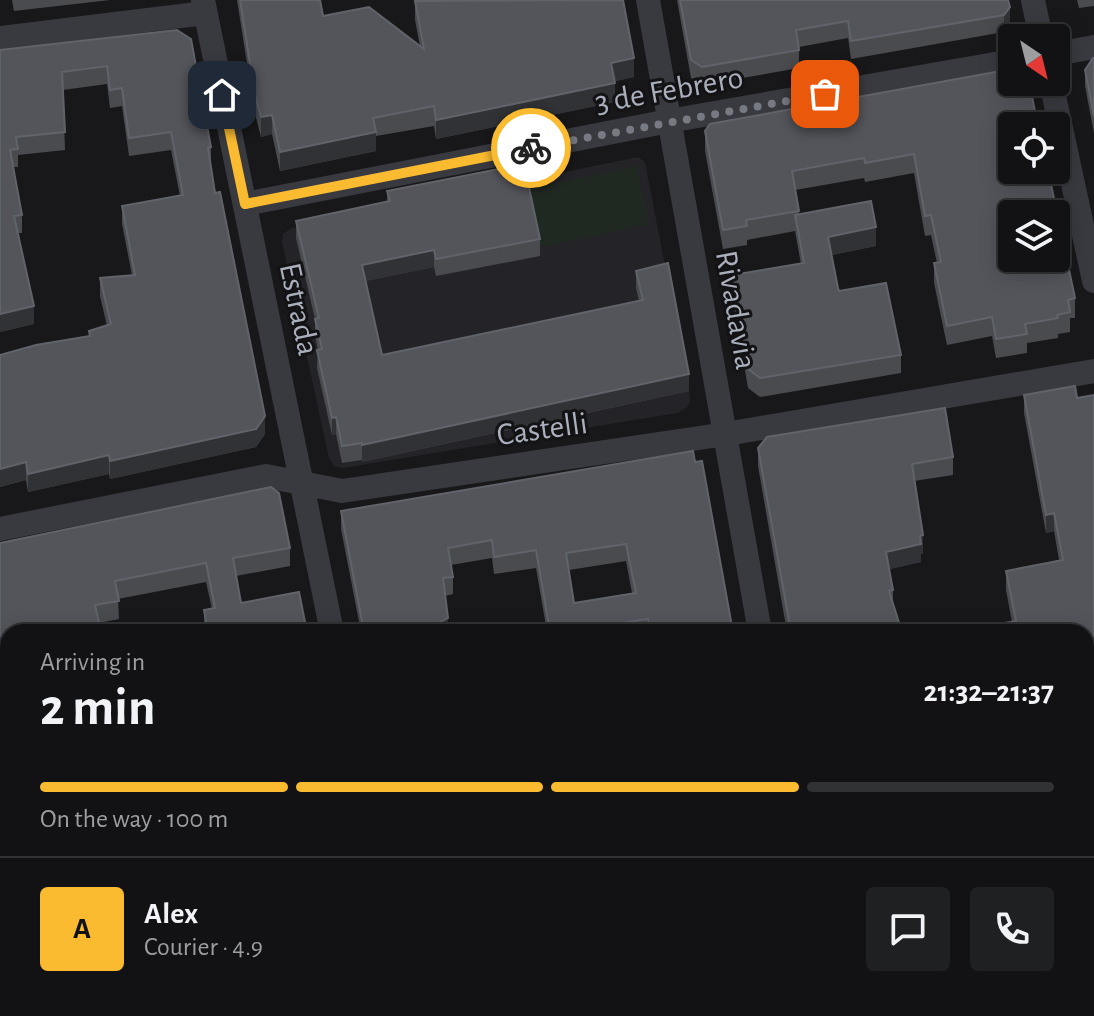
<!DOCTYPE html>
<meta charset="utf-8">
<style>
body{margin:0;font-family:"Alegreya Sans",sans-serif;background:#1f2022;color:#f1f3f6;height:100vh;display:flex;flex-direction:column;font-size:30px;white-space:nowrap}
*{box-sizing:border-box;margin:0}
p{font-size:26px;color:#9c9ea0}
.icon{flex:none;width:44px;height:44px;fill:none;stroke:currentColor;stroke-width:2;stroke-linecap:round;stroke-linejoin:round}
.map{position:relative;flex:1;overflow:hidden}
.drawer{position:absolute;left:0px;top:624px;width:1094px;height:392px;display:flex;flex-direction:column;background:#121214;border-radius:24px 24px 0 0;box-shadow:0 4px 20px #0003,0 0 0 2px #313234}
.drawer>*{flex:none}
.needle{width:52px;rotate:145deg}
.fabs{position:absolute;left:998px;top:24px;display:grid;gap:16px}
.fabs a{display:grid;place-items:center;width:72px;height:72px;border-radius:8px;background:#121214;box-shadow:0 4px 20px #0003,0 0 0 2px #313234;font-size:40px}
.pin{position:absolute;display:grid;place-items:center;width:68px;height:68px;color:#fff;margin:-34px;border-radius:16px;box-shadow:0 4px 12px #0006}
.courier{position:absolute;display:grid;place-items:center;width:80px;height:80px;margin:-40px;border:6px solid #fbbb30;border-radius:50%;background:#fff;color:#222;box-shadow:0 2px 10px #0007}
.headline em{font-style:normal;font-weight:700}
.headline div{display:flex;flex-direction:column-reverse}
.headline{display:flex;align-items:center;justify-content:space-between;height:136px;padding:0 40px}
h1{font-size:52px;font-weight:700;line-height:60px}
.bar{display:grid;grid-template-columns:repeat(4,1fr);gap:12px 8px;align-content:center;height:96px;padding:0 40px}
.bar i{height:10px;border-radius:6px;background:#313234}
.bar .current{background:#fbbb30}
.bar p{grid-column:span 4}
.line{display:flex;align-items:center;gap:20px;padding:0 40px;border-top:2px solid #313234}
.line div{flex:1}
.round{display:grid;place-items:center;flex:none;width:84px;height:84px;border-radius:8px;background:#1f2022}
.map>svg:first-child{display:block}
</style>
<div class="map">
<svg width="1094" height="1016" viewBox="0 0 1094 1016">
<rect width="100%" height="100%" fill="#18181a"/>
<path fill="#242428" d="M638,157L645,162L689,391L690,402L687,407L677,413L343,468L334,466L329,458L282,242L283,234L290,229L387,208Z"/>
<path fill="#202921" d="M637,166L649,224L541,247L529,189Z"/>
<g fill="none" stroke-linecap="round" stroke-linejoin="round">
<path stroke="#393a40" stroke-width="24" d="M203,0L332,632
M648,0L760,632
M1033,0L1041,38
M0,38L205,13
M1056,54L1094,47
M1051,82L1094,281
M245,204L669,121L1012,61
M0,529L266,476L342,491L726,434L1094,371
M1086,765L1094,764
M0,941L8,940
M402,1008L403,1016
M826,1008L828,1016"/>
</g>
<path fill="#494b4f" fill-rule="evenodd" d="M12,0H110L14,11Z
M237,0H320L323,16L420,46L415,20V1L634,77L615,81V102L436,139L434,126L376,136V151L280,171L272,134L261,137L255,114Z
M677,0H1008L1010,24L1004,32L851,59L848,38L799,47V68L702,85L691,78Z
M1077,0H1094V6L1079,8Z
M177,30L211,147V166L215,193L265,434L256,447L110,479L109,474L28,492L26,480L0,487L89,336V331L107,326L100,296V278L132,275L122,224V206L180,196L171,150L129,156L122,106L110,108L107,84L63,90L65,150L18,155V167H13L22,215V233H17L34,324L0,332V50Z
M1094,58V133L1085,86V70Z
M1012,69L1075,298V318H1070V332L1058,334V338L1027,343V353L996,358L992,336L947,345L934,283V263H937L931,235L925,236L914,173L865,182L864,178L795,190L799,214L876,246L831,255L839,291L901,355V373L760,397L748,388L732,294V275L801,264L795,231L747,240V245L723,249L705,151V131Z
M387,191L540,239V256L436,276L434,267L365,281L382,355L639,301L636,288V271L689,391L362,462V460L342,463L336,434L332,435L317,368L318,350L315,336V319L296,238V221L387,201Z
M1024,395L1077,398L1094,395V735L1086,736V632H982V627L1012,622L1006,590V571L1059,560L1054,531L1046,533L1024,413Z
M758,448L953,457V475L914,481L923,553L921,554V562L889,569L893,590V604L902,632H787L758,466Z
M693,451L733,632H547L536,568L494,574L492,558L451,565L453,577V594L445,596L448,632H361L341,529V511ZM626,561L632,593L574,603L569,570Z
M0,543L290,548V566L236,576L241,603L307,632H204V610L212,609L206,582L118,599L119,619L99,623Z
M8,800V917L0,918V815H4Z
M432,1008H578L579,1016H433Z
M853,1008H1009V1010L996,1012V1015L991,1016H855Z"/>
<path fill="#313235" d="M1010,7V24L1004,32V15Z
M634,58V77L611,82V63Z
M615,83V102L436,139V120Z
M272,115V134L261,137V117Z
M376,132V151L280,171V152Z
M876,227V246L828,256V237Z
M434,250V267L362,282V265Z
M34,306V324L0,332V314Z
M689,374V391L362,462V445Z
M265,416V434L256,447L110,479V461Z
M336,417V434L332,435V418Z
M109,455V474L28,492V474Z
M26,462V480L0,487V469Z
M1054,513V531L1046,533V515Z
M923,535V553L921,554V562L886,570V552Z
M448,618V632H440V622Z
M8,703V721L0,723V705Z
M1094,819V838L1088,839V821Z
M1092,840V859L1086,860V842Z"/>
<path fill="#54555b" stroke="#61636a" stroke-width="2" fill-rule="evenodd" d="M240,0H320L323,16L369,7L424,49L415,1L623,0L634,58L611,63L615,83L436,120L434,106L373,118L376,132L280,152L272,115L261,117L255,95Z
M680,0H1008L1010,7L1004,15L851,41L848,21L796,30L799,50L702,67L691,60Z
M177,30L191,39L211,147L208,148L215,193L220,192L265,416L256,429L110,461L109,455L28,474L26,462L0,469V355L36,345L90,336L89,331L111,324L100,278L135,275L122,206L183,195L171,132L129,138L122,88L110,90L107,66L62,72L65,132L16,137L18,149L10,150L22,215L14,216L34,306L0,314V50Z
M1093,58H1094V116L1085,70Z
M1012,69V82H1029L1038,126H1012V170H1048L1075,298L1068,300L1070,312L1057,315L1058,318L1025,324L1027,334L996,339L992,317L947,326L934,263L941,262L931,215L925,216L914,154L865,163L864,158L792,171L799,211L746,220L747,226L723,230L705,131L710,124ZM1012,214H1056V258H1012Z
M524,164L540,239L436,259L434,250L362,265L382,355L643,300L636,271L668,263L689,374L362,445V443L342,446L336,417L332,418L317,350L322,349L315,319L319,318L296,221L390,201L387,191Z
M871,201L876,227L828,237L838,288L839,291L886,283L901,355L760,378L748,369L732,275L804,263L795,215Z
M1075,386L1077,398L1094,395V717L1086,718V632H983L982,627L1016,621L1006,571L1063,560L1054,513L1046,515L1024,395Z
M945,408L953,457L912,464L923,535L920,536L921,544L886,552L893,590L889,591L902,632H791L758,448L767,437Z
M693,451L695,462L702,461L733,632H651L648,619L585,629L586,632H550L536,550L494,557L492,540L448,548L453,577L443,578L448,618L440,622L441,632H364L341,511ZM626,544L636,593L574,603L566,553Z
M271,487L279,493L290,548L233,558L241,603L299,592L307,632H208L204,610L215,608L206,563L115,581L119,601L95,605L101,632H8V703L0,705V543Z
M1094,773V819L1088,821L1092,840L1086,842V775Z
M8,800V899L0,900V815H4V801Z
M8,947V1008H379L380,1016H0V948Z
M435,1008H578L579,1016H437Z
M641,1008H801L803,1016H609L642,1011Z
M890,1008H938L940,1016H892Z"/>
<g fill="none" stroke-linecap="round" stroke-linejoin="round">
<path stroke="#777a83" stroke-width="8" stroke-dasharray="0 14.4" d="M531,148L825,94"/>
<path stroke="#fbbb30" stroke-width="10" d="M222,95L245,204L531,148"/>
</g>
<g text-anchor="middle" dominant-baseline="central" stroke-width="6" stroke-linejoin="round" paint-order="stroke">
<g font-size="32" fill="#aaafbb" stroke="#131315">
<text transform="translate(669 90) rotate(-10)">3 de Febrero</text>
<text transform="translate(299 309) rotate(78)">Estrada</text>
<text transform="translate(736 310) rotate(80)">Rivadavia</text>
<text transform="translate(542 429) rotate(-8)">Castelli</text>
</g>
</g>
</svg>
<div class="fabs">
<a><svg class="needle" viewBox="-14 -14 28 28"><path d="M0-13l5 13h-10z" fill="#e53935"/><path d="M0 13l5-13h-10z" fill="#9c9ea0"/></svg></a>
<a><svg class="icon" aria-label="locate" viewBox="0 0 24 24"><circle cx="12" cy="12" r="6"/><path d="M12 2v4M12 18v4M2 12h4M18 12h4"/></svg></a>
<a><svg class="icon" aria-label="layers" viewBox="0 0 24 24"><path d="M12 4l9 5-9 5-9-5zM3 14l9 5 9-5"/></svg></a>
</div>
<div class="pin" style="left:825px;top:94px;background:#ea580c"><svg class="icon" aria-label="bag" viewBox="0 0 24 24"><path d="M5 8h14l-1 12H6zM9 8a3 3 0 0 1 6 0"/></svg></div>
<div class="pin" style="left:222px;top:95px;background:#1f2937"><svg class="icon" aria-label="home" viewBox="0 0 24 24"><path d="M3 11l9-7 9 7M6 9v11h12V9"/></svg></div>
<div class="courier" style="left:531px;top:148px"><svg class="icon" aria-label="bike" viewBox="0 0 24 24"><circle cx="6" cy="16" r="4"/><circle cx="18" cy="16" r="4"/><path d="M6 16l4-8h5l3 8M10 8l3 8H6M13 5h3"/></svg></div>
<section class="drawer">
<div class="headline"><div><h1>2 min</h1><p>Arriving in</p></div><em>21:32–21:37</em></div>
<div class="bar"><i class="current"></i><i class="current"></i><i class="current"></i><i></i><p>On the way · 100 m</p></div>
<div class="line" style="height:144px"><b class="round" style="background:#fbbb30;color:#111">A</b><div><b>Alex</b><p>Courier · 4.9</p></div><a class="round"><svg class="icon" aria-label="chat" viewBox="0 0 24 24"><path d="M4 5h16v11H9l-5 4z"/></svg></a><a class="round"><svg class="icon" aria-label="phone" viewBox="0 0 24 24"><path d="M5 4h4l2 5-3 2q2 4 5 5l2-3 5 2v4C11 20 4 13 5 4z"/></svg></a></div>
</section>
</div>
